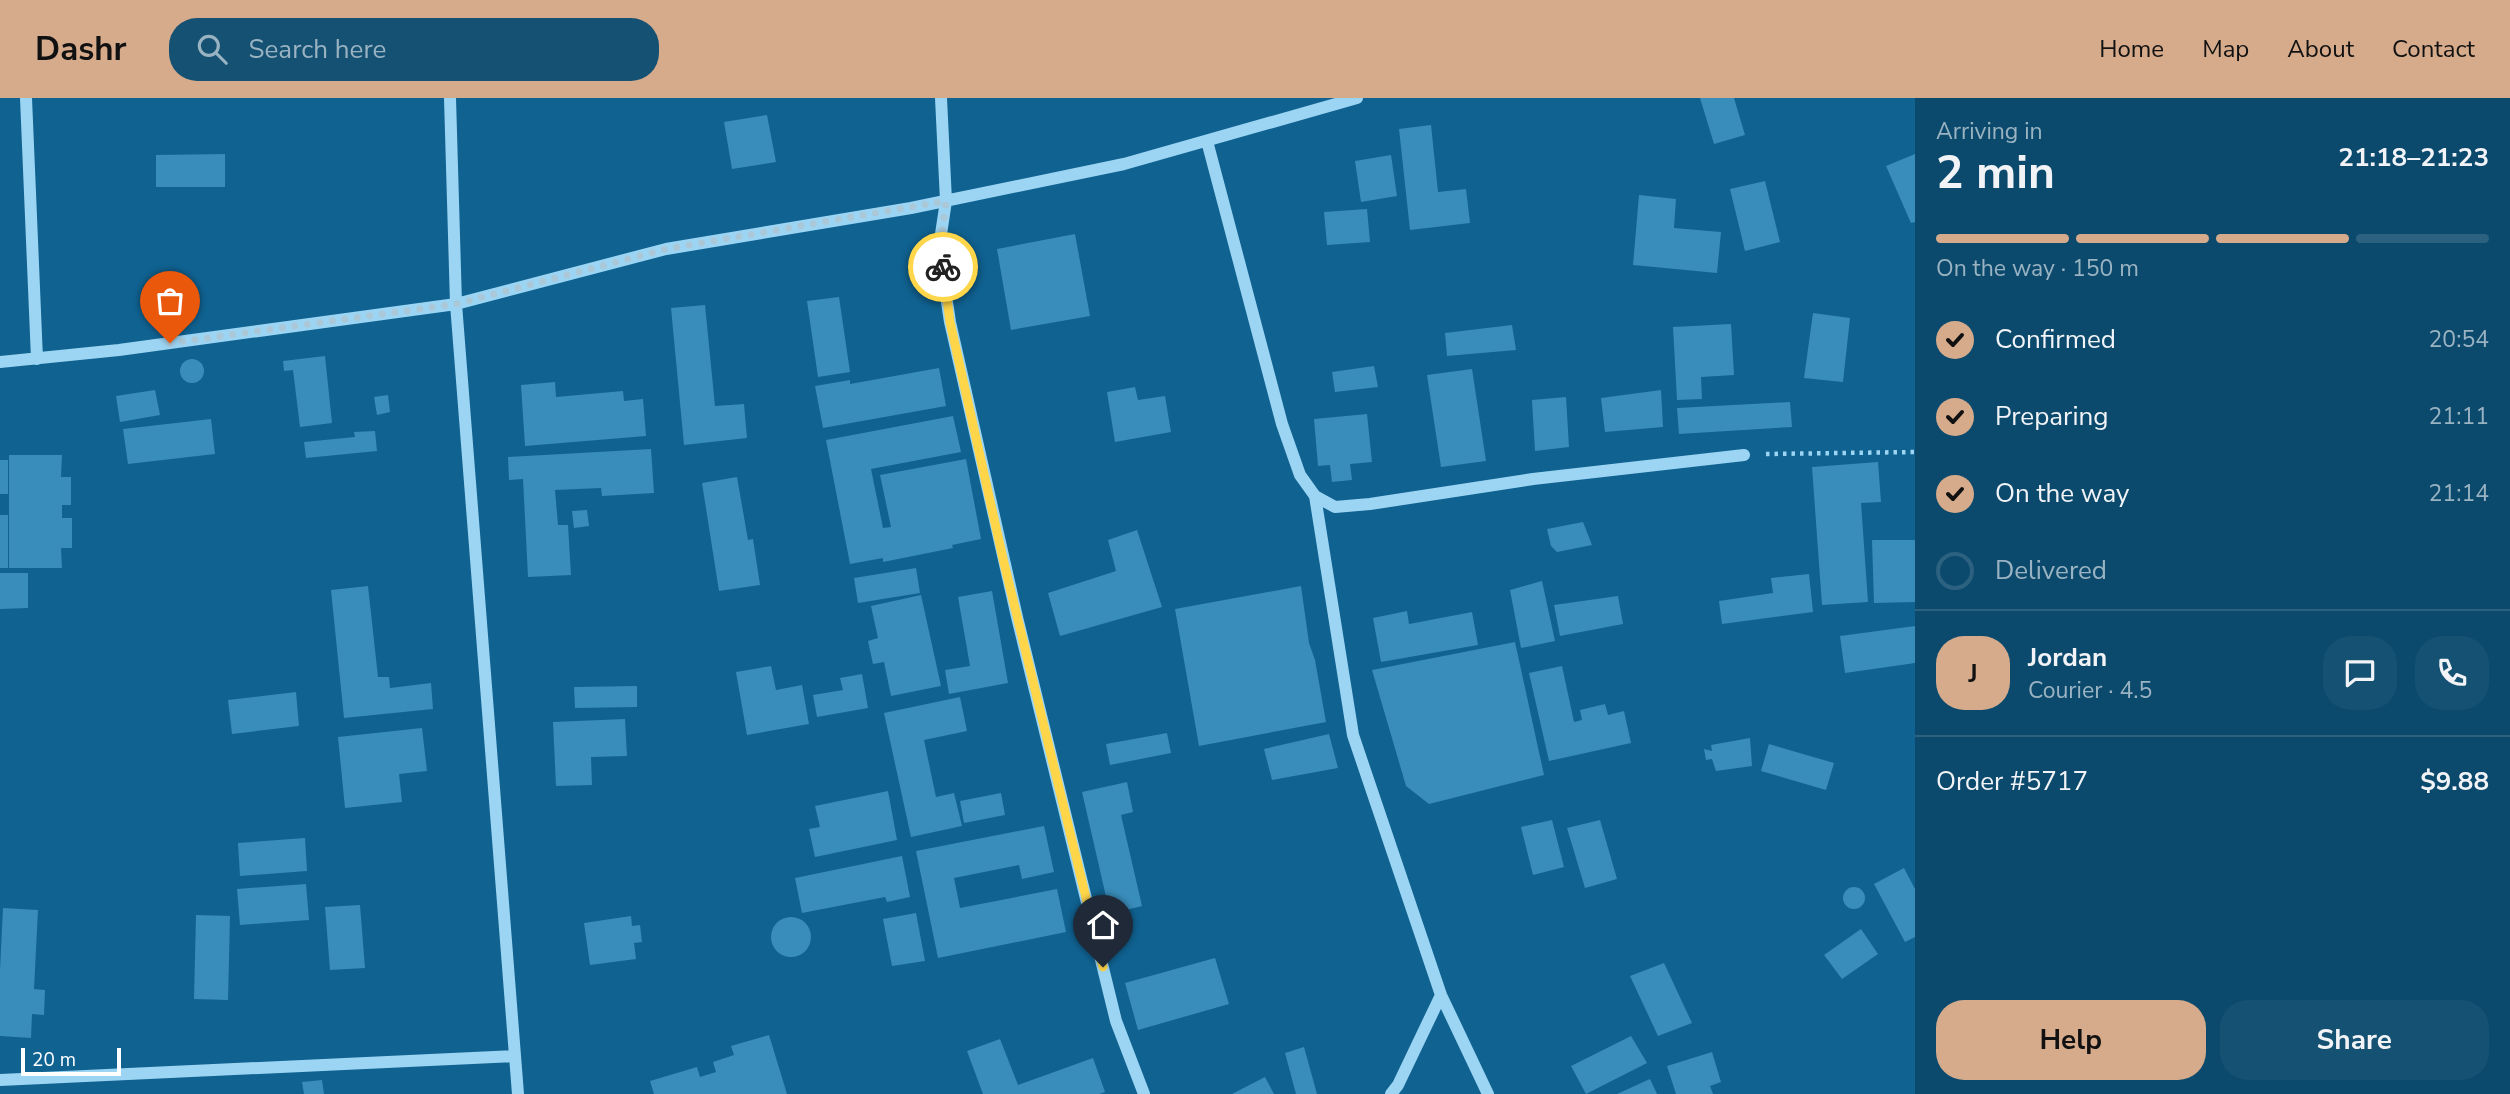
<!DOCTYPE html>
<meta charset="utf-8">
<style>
body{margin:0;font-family:"Nunito Sans",sans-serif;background:#155172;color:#f1f3f6;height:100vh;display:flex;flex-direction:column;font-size:26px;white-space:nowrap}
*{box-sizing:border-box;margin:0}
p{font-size:23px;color:#9ab3c2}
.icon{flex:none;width:38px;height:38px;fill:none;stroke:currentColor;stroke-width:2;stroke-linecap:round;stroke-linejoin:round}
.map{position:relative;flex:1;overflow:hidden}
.panel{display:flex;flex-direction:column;background:#0c4a6d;width:595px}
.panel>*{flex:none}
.scale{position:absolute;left:21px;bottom:18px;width:100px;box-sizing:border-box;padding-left:7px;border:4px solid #fff;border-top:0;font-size:19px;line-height:24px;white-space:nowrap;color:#fff;-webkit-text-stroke:5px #106291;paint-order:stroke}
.pin{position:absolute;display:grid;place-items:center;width:60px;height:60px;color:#fff;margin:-72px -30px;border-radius:50% 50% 50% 0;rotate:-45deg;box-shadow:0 0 7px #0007}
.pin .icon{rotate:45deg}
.courier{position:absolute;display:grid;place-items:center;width:70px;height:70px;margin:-35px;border:5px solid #ffd54a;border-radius:50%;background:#fff;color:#222;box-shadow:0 2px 9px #0007}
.summary em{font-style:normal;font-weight:700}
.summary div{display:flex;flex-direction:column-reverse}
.summary{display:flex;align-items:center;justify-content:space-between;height:119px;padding:0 21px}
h1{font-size:46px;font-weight:700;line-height:52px}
.bar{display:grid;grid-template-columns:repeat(4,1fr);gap:10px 7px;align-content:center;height:84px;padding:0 21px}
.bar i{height:9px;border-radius:5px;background:#2c6280}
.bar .current{background:#d6ab8b}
.bar p{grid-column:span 4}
.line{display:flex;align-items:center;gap:18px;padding:0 21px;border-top:2px solid #2c6280}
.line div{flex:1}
.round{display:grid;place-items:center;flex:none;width:74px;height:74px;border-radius:28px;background:#155172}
ol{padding:0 21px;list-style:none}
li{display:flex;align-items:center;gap:21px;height:77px}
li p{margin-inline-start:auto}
li .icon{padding:7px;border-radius:50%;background:#d6ab8b;color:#111;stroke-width:4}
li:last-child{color:#9ab3c2}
li i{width:38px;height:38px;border:4px solid #2c6280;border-radius:50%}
.primary-button{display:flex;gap:14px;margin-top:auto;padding:14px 21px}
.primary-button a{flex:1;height:80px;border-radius:28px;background:#d6ab8b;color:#111;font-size:28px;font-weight:700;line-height:80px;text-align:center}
.primary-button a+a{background:#155172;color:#f1f3f6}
header{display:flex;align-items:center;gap:42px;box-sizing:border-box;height:98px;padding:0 35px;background:#d6ab8b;color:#111}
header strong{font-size:33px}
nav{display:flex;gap:38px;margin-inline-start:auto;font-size:24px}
.search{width:490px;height:63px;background:#155172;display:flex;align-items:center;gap:18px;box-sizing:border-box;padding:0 24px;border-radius:28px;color:#9ab3c2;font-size:26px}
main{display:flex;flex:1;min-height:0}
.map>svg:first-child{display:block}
</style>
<header>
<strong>Dashr</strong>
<div class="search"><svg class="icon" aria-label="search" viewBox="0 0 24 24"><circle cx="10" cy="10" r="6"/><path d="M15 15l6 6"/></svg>Search here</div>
<nav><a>Home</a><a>Map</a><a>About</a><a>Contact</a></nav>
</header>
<main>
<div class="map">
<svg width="1915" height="996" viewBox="0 0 1915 996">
<rect width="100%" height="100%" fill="#106291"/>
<path fill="#398dba" d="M1700,0H1734L1745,37L1714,46Z
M767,17L776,64L732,71L724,24Z
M1431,27L1438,94L1466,91L1470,125L1410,132L1399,31Z
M225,56V89H156V57Z
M1915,56V124L1911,125L1886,68Z
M1391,57L1397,98L1361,104L1355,63Z
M1765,83L1780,144L1745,153L1730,91Z
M1639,97L1676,101L1674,130L1721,134L1717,175L1633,167Z
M1367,111L1370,144L1327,147L1324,114Z
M1075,136L1090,218L1011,232L997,151Z
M839,199L850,274L818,279L807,203Z
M705,207L715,308L744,306L747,340L684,347L671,210Z
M1813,215L1850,220L1843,284L1804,280Z
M1731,226L1734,277L1701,279L1702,301L1677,302L1673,229Z
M1512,227L1516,252L1447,258L1445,235Z
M325,258L332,325L300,329L293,272L284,273L283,263Z
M180 273a12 12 0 1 1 24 0a12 12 0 1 1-24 0Z
M1374,268L1378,289L1335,294L1332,274Z
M939,270L946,308L823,330L815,288L850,282V286Z
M1472,271L1486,363L1441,369L1427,277Z
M555,284L556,299L623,293L624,303L643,301L646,338L525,348L521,287Z
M1135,289L1138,302L1165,298L1171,334L1115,344L1107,294Z
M155,292L160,317L120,324L116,298Z
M1661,292L1663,329L1605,334L1601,300Z
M388,297L390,314L377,317L374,299Z
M1566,299L1569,349L1535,353L1532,302Z
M1790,304L1792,329L1679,336L1677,310Z
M1367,316L1372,364L1350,366L1352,382L1332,384L1330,367L1318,368L1314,321Z
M953,318L961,354L871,371L883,430L891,429L880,377L966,361L981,441L952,447L953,450L883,464V460L850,466L826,342Z
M211,321L215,356L128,366L123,331Z
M375,333L377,353L306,360L304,344L355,339L354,334Z
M651,351L654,395L602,398L601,390L555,392L558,427H568L571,477L528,479L523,381L509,382L508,359Z
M9,357H62L61,379H71V407H62V420H72V450H61L62,470H9Z
M0,362H8V396H0Z
M1878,364L1881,404L1861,405L1868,504L1822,507L1812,369Z
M737,379L748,442L753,441L760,487L719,493L702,385Z
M587,412L589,428L574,430L572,413Z
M0,417H8V470H0Z
M1583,424L1592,447L1557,454L1551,448L1547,431Z
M1137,432L1162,509L1060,538L1048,495L1116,473L1108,442Z
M1872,442H1915V504L1874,505Z
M916,470L920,495L858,505L854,480Z
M0,475H28V510L0,511Z
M1809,476L1813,514L1722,526L1719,503L1773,495L1771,480Z
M1542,483L1555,543L1521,550L1510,492Z
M368,488L378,579H389L390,590L431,585L433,611L344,620L331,492Z
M1301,488L1309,545L1315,562L1326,624L1199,648L1175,511Z
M992,493L1008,585L949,596L945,572L970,568L958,499Z
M921,497L941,588L891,598L884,564L873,566L868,543L878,540L871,508Z
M1618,498L1623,526L1560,538L1554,507Z
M1407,513L1409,526L1472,514L1478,547L1381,564L1373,520Z
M1915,528V565L1845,575L1840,538Z
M1515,544L1544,677L1429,706L1406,688L1372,572Z
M771,568L776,592L802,587L809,626L747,637L736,574Z
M1562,568L1574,624L1582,622L1580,612L1605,606L1608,617L1624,613L1631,645L1549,663L1529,575Z
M862,576L868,610L817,619L813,597L843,592L840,580Z
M637,588V609L575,610L574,589Z
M296,594L299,628L232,636L228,602Z
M960,599L967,633L924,642L936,699L954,695L962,728L911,739L884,615Z
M625,621L627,658L591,659L592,687L556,688L553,624Z
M422,630L427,673L399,676L402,704L345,710L338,639Z
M1167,635L1171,655L1110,667L1106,646Z
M1329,636L1338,670L1272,682L1264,651Z
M1750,640L1752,668L1716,673L1712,661L1706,662L1704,651L1712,653L1711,647Z
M1769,646L1834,665L1826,692L1761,673Z
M1127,684L1133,714L1121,717L1142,808L1110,816L1082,694Z
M888,693L897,742L815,759L809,731L820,729L815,708Z
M1001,695L1005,717L964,725L960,703Z
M1552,722L1564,769L1533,777L1521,729Z
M1600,722L1617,781L1585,790L1567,730Z
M1044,728L1054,774L1022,781L1019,767L954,780L960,810L1057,791L1066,834L938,860L916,753Z
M305,740L307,773L240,778L238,745Z
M902,758L910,799L887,804L885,799L802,815L795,780Z
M1904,770L1915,791V839L1905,844L1874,786Z
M306,786L309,822L240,827L237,791Z
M1843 800a11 11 0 1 1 22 0a11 11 0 1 1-22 0Z
M360,807L365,870L330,872L325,809Z
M3,810L38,812L34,891L45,892L44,917L32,916L31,940L0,938V872Z
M916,815L925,863L892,868L883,821Z
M196,817L230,818L228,902L194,901Z
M631,818L632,828L640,827L642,844L634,845L636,861L590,867L584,825Z
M771 839a20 20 0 1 1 40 0a20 20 0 1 1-40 0Z
M1861,831L1878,856L1842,881L1824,857Z
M1215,860L1229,906L1138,932L1125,885Z
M1664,865L1692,925L1658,938L1630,878Z
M769,937L787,996H654L650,983L697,969L700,979L716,974L713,964L734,957L731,948Z
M1631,938L1647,965L1586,996L1571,968Z
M1000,941L1018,987L1093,960L1105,994L1099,996H983L967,953Z
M1304,949L1317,996H1296L1285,955Z
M1712,954L1721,984L1710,988L1713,996H1676L1667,968Z
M1265,979L1274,996H1232Z
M1650,981L1657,996H1617Z
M322,982L324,996H304L302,984Z"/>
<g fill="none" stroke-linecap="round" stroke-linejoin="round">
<path stroke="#9cd5f3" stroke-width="4.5" stroke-dasharray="3.5 5" stroke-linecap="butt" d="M1766,356L1915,354"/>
<path stroke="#9cd5f3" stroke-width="12" d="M26,0L37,261
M450,0L456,206L518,996
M941,0L946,103L941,136L944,184L950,224L1017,519L1116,923L1144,996
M1207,43L1282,326L1300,377L1315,398L1335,409L1370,406L1533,381L1744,357
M0,264L119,252L456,206L666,151L911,110L1124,66L1357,0
M1315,398L1353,637L1441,897L1488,996
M0,982L514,958
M1391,996L1398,987L1441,897"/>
</g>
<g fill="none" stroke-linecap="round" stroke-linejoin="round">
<path stroke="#abc8d8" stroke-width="7" stroke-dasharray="0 12.6" d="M170,245L456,206L666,151L946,103L942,136L943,169"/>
<path stroke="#ffd54a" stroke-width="9" d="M943,169L950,224L1004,465L1103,869"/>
</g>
</svg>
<div class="scale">20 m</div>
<div class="pin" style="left:170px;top:245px;background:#ea580c"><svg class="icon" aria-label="bag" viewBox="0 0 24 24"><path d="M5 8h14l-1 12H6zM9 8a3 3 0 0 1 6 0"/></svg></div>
<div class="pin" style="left:1103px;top:869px;background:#1f2937"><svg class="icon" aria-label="home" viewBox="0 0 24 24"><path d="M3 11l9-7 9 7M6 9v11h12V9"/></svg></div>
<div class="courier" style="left:943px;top:169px"><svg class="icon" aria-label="bike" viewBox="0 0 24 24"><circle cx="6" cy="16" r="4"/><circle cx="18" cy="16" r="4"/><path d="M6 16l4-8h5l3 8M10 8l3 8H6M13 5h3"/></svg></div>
</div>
<section class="panel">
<div class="summary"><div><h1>2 min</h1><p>Arriving in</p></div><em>21:18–21:23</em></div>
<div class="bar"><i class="current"></i><i class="current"></i><i class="current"></i><i></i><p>On the way · 150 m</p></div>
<ol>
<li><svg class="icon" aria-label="check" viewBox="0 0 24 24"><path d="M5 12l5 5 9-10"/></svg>Confirmed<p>20:54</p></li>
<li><svg class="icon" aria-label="check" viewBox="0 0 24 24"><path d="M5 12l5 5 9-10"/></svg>Preparing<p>21:11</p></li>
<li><svg class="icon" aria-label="check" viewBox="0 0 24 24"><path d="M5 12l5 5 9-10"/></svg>On the way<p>21:14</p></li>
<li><i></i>Delivered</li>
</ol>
<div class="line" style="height:126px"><b class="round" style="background:#d6ab8b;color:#111">J</b><div><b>Jordan</b><p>Courier · 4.5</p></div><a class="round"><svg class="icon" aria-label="chat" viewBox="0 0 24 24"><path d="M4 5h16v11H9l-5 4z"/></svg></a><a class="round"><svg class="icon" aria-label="phone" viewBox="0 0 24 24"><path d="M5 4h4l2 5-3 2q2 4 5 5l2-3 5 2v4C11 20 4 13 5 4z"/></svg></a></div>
<div class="line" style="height:91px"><div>Order #5717</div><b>$9.88</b></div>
<div class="primary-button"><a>Help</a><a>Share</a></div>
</section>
</main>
